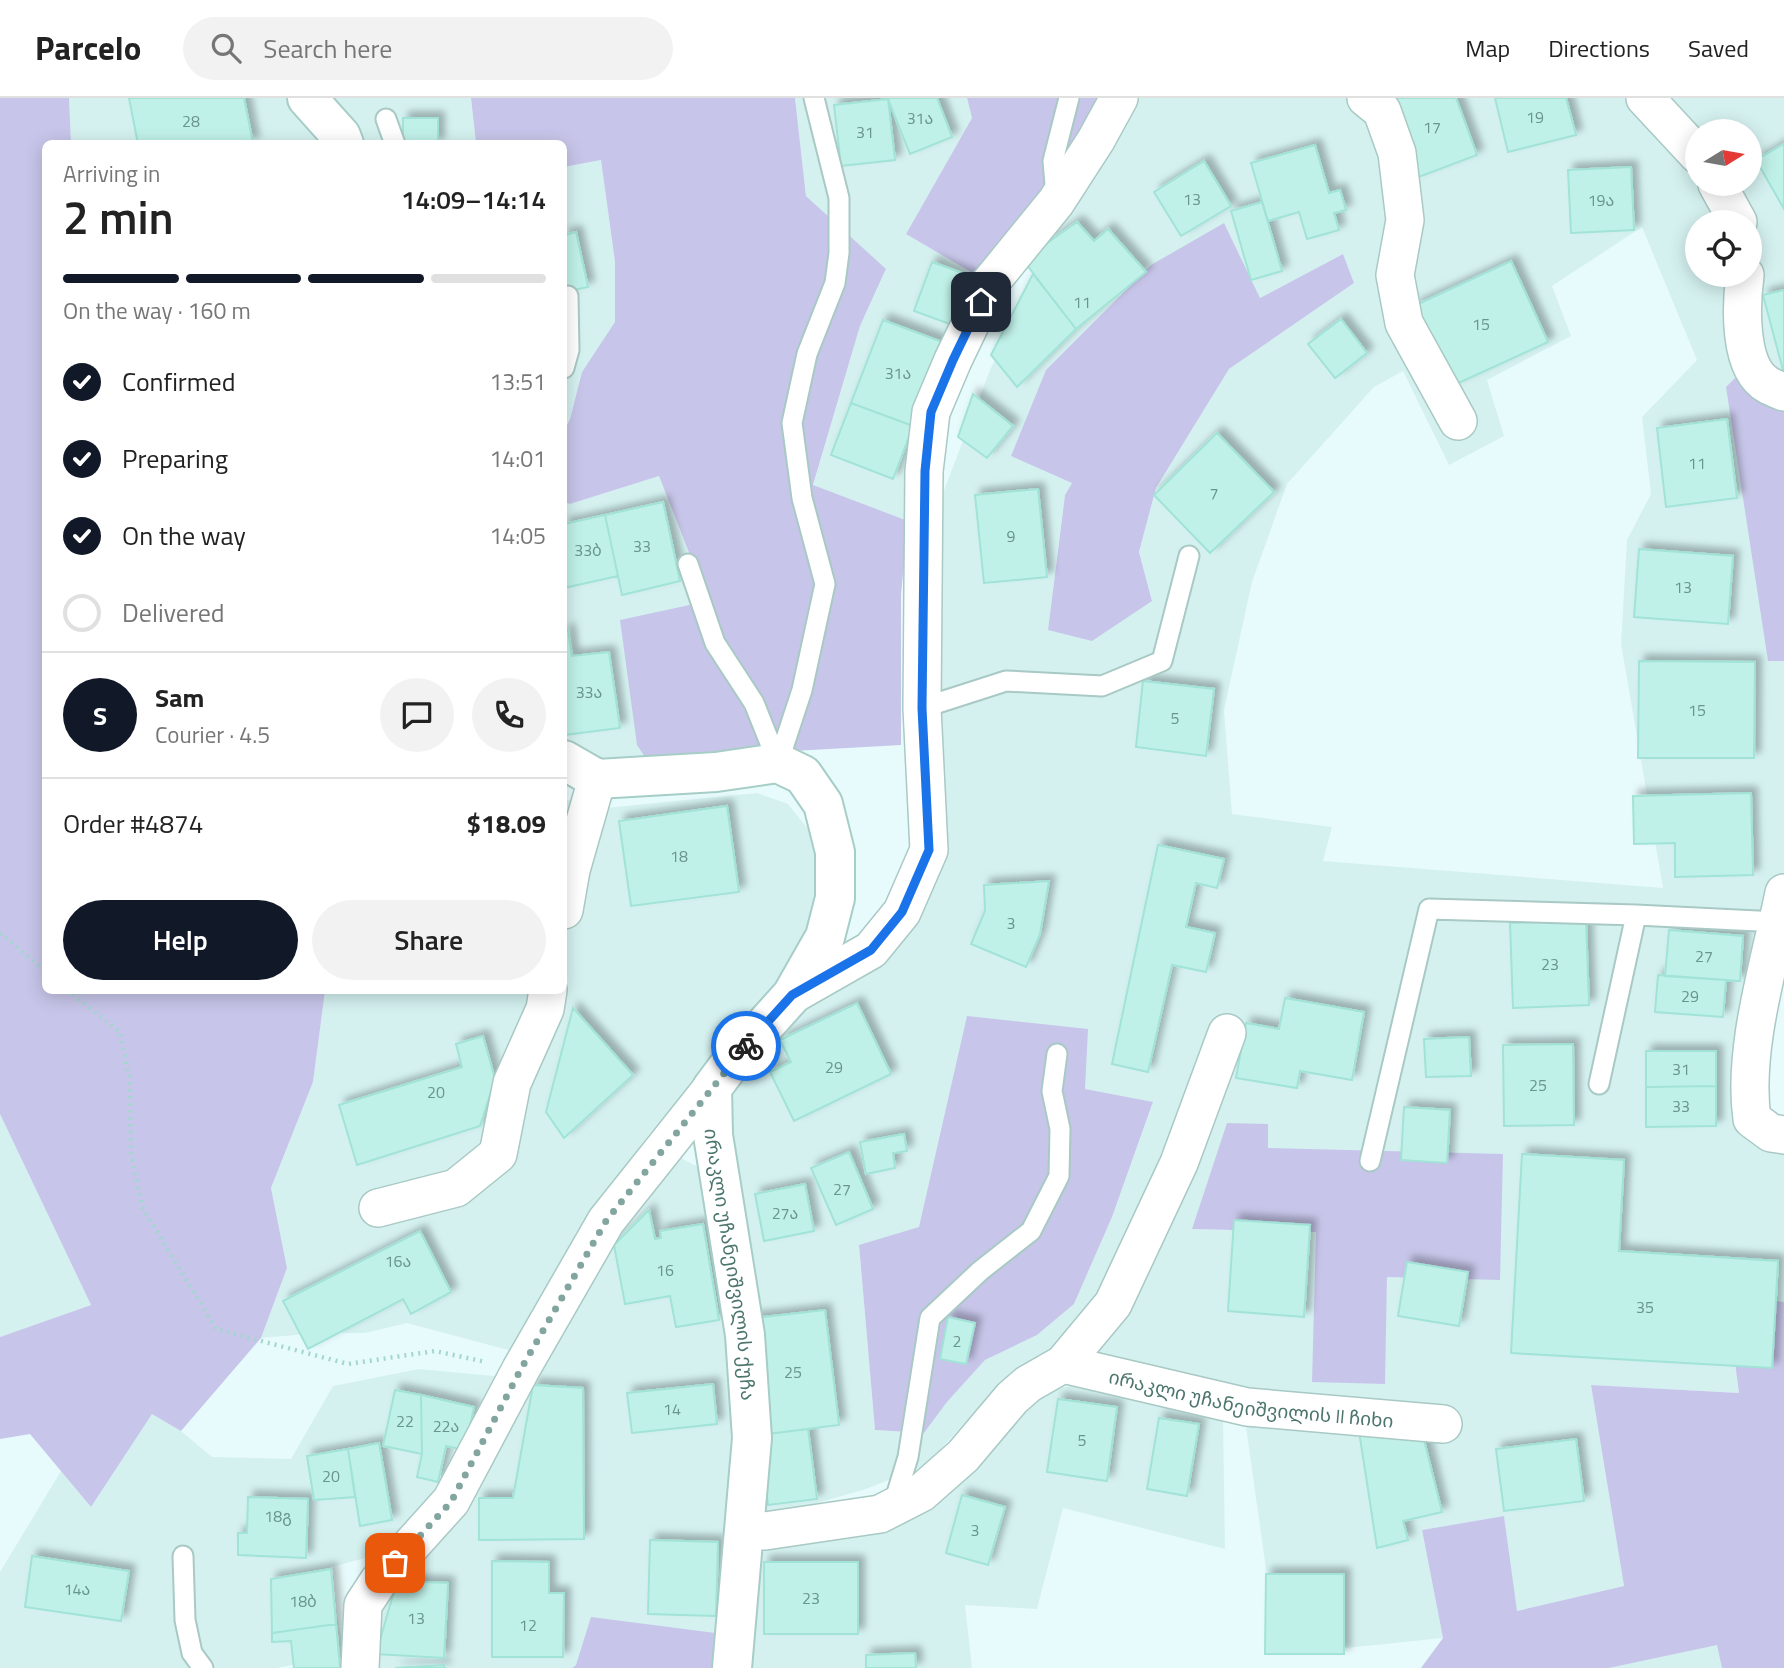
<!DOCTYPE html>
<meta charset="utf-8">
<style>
body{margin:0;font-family:"Titillium Web","Noto Sans Georgian",sans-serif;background:#f2f2f2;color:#222;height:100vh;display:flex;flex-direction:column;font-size:26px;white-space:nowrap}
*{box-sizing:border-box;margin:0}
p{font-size:23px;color:#767676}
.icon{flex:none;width:38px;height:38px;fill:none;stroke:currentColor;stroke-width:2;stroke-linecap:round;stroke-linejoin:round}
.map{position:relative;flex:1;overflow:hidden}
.sheet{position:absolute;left:42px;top:42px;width:525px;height:854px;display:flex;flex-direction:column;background:#fff;border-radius:10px;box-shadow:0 4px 18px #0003}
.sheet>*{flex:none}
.needle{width:46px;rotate:79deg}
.tools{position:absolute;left:1685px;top:21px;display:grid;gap:14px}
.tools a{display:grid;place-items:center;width:77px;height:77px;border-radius:50%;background:#fff;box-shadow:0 4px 18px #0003;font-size:35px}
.pin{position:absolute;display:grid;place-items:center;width:60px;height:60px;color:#fff;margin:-30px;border-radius:14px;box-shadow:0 4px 10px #0006}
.courier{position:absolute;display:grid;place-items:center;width:70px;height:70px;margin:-35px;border:5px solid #1a73e8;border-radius:50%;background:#fff;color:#222;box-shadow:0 2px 9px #0007}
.overview em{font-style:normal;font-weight:600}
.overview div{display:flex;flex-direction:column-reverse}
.overview{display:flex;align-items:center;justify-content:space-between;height:119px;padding:0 21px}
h1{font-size:46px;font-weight:600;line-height:52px}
.bar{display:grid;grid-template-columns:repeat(4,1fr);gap:10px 7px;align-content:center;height:84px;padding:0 21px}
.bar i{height:9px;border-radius:5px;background:#e0e0e0}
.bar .active{background:#111827}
.bar p{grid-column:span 4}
.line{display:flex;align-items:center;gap:18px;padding:0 21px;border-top:2px solid #e0e0e0}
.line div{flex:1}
.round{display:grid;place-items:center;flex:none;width:74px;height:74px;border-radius:37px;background:#f2f2f2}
ol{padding:0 21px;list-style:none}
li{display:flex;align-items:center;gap:21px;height:77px}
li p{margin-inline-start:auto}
li .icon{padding:7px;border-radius:50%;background:#111827;color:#fff;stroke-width:4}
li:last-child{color:#767676}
li i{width:38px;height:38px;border:4px solid #e0e0e0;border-radius:50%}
.primary-button{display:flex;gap:14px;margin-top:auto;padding:14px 21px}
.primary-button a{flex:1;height:80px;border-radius:42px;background:#111827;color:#fff;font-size:28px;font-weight:600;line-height:80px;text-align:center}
.primary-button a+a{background:#f2f2f2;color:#222}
header{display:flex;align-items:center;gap:42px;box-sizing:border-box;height:98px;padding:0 35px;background:#fff;border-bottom:2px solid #e0e0e0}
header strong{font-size:33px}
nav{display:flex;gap:38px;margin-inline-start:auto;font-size:24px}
.search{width:490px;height:63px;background:#f2f2f2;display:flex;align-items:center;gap:18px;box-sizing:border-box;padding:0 24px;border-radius:38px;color:#767676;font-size:26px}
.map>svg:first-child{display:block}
</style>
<header>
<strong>Parcelo</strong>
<div class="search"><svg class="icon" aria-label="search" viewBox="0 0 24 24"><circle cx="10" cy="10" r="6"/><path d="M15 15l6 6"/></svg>Search here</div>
<nav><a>Map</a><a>Directions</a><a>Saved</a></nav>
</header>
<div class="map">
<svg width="1784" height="1570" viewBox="0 0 1784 1570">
<defs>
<filter id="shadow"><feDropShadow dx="6" dy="-6" stdDeviation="3.5" flood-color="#0004"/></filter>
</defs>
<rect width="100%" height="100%" fill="#e8fbfc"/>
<path fill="#d4f1f0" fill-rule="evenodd" d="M69,0H290L328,45H71Z
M328,0H471L476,45H359Z
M795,0H967L972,20L906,136L993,187L908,423L813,388L860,228L886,172L806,98Z
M1132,0H1626L1641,13L1696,73L1698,86H1705L1728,124H1698V177H1735L1740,275L1768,563H1784V775L1736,943L1784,1047V1204L1726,1197L1739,1295L1591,1287L1624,1488L1516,1513L1504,1418L1422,1432L1443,1540L1278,1557L1241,1293L1035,1264L1006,1280L926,1367L866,1391L761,1421L725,1014L737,987L799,915L876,870L912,826L943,395L990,272L1062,124ZM1642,129L1697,262L1642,319L1651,396L1627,442L1621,546L1663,790L1323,763L1332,729L1232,716L1224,612L1252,484L1287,386L1374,289L1403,273L1449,367L1504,338L1487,282L1571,238L1552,188ZM1343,156L1354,185L1229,271L1156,390L1139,454L1152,503L1048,532L1065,397L1072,385L1260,200ZM1153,1005L1112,1119L1074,1206L1037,1237L985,1262L947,1304L924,1335L875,1332L859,1148L919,1130ZM1268,1026L1267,1050L1387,1179L1384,1286L1316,1134L1193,1131Z
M1653,0H1784V280L1762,264L1750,155V124L1725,86H1750V33H1698Z
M601,62L615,164V225L582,274L570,321L564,333V69Z
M659,378L708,503L649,665L593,662L564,644V404L570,406Z
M757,695L788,706L808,731L826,769L801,865L737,939L649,1036L576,1135L519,1255L407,1225L365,1235H319L261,1240L287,1170L271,1090L313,984L325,893L564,892V701L605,710Z
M0,1016L91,1207L0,1239Z
M675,1057L702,1071L727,1181L732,1398L723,1536L576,1567L572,1570H367L381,1500L613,1131Z
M419,1271L504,1279L462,1358L411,1431L387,1454L328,1470L345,1560L317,1562L277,1570H0V1474L61,1373L91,1409L152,1315L181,1333L212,1359L291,1361L333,1288Z
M1080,1285L1223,1320L1225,1451L1063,1410L1037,1511L965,1507L972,1570H750L758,1454L887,1423L1025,1300Z
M1718,1546L1722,1570H1609Z"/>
<path fill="#c7c6ea" d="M0,0H69L71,45L46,46V892L325,893L313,984L271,1090L287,1170L261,1240L181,1333L152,1316L91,1409L30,1336L0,1341V1239L91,1207L0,1016Z
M471,0H795L806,98L886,171L860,228L813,387L908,423L901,497V647L756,655L649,665L637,647L620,522L708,503L659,378L570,406L564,404V333L570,321L582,274L615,224V164L601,62L564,69V46L476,45Z
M967,0H1109L993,187L906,136L972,20Z
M1224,125L1260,200L1343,156L1354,185L1229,271L1156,390L1139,454L1152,503L1092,543L1048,532L1065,397L1072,385L1011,358L1046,272L1151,167Z
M1740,275L1784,312V563H1768L1726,289Z
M967,918L1088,931L1085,991L1153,1004L1112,1119L1074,1206L1037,1237L985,1262L947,1304L924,1335L875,1332L859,1147L919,1129Z
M1227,1025L1268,1026V1050L1503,1056L1500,1182L1387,1179L1385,1286L1312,1284L1316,1134L1192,1131Z
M1726,1197L1784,1204V1570H1722L1717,1547L1609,1570H1421L1443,1540L1422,1432L1504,1418L1517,1513L1624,1488L1591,1287L1739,1295Z
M591,1519L723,1536V1570H572L576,1567Z"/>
<path fill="#c0f1e8" stroke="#a1e3d6" stroke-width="2" filter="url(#shadow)" d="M129,0H244L253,45L138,46Z
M891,0H937L952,39L910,56L888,1Z
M1390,0H1456L1477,57L1416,80Z
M1495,0H1566L1576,37L1508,54Z
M888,1L895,62L841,68L834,7Z
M403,20H438V46H403Z
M1784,46V111L1756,62Z
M1315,47L1329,95L1340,92L1346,112L1334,115L1339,132L1307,141L1299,114L1268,123L1251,65Z
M1204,63L1231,108L1181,138L1154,94Z
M1631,69L1634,132L1571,135L1568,72Z
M1262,104L1282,173L1251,182L1231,113Z
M1077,124L1094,143L1108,131L1146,174L1076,231L1023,162Z
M576,134L588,189L564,194V137Z
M1511,163L1548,244L1452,288L1414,208Z
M932,164L976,180L958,229L914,213Z
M1033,176L1076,231L1017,289L991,257Z
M1784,192V276L1763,197Z
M1341,221L1367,255L1335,280L1308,246Z
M883,222L945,245L913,328L851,305Z
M973,296L1013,328L987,360L958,339Z
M851,305L913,328L893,381L831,357Z
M1727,321L1737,400L1666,409L1657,330Z
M1217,335L1274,394L1210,455L1154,397Z
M1038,391L1047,479L984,485L975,397Z
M663,404L680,483L622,497L605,417Z
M605,417L618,478L564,490V426Z
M1639,451L1733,458L1728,526L1634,519Z
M568,532L572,558L609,554L620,630L564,637V533Z
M1639,563L1755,564L1754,660H1638Z
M1143,583L1214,591L1206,658L1136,649Z
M1751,695L1753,777L1675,779V745L1634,746L1633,698Z
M727,708L739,794L631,808L619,723Z
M1158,747L1224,761L1217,790L1196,785L1186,829L1215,835L1206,874L1172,867L1148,974L1112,966Z
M1049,783L1040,836L1026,869L971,846L985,813L984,787Z
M1586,822L1589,907L1513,910L1510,825Z
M1669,832L1743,838L1740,883L1665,878Z
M1658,877L1726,882L1723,919L1655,914Z
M1285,900L1364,914L1352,982L1300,973L1297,990L1236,980L1246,925L1279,931Z
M857,905L891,976L794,1023L770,974L791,964L780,942Z
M573,910L633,977L564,1040L546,1014Z
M483,938L495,981L480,1028L357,1067L339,1007L462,969L456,946Z
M1469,939L1471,978L1426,979L1424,941Z
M1573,946L1574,1027L1504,1028L1503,947Z
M1646,953H1716V988L1646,989Z
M1716,988V1028L1646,1029V989Z
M1404,1009L1450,1012L1447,1065L1401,1062Z
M904,1036L907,1053L893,1055L895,1070L866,1076L860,1044Z
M849,1054L873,1111L836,1127L811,1070Z
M1522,1056L1624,1062L1619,1153L1778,1163L1772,1270L1511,1255Z
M805,1086L814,1133L764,1143L755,1096Z
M649,1112L655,1141L661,1140L660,1133L703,1126L719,1222L676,1229L670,1198L625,1206L614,1147Z
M1234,1122L1310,1127L1304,1219L1228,1213Z
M420,1133L451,1194L411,1216L403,1201L308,1251L283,1203Z
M1407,1164L1468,1174L1459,1228L1398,1218Z
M825,1212L839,1327L760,1337L746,1221Z
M948,1219L975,1225L966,1266L940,1261Z
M713,1286L717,1326L632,1335L627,1295Z
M533,1287L583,1290L584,1441L479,1442V1400H513Z
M395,1292L421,1297L422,1356L383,1348Z
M421,1297L474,1309L465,1352L446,1348L438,1384L417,1379L422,1356Z
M1058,1301L1117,1309L1107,1383L1047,1374Z
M1159,1320L1199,1326L1187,1398L1147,1391Z
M808,1331L817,1401L768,1407L760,1337Z
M1359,1333L1422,1334L1442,1414L1403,1423L1408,1442L1377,1450Z
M1576,1341L1584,1403L1504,1413L1496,1351Z
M379,1345L392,1422L360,1428L348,1351Z
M348,1351L355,1399L314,1402L307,1358Z
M962,1397L1005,1409L988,1467L946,1455Z
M248,1399L308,1401L306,1460L238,1457V1435H247Z
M650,1442L718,1444L716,1518L648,1516Z
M32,1458L129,1473L121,1523L25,1509Z
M492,1463L549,1464V1495H564L563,1559H492Z
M764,1464H858V1536H764Z
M331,1471L336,1526L272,1535L271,1481Z
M1266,1476H1344V1556H1265Z
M397,1483L448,1485L444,1560L376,1556Z
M336,1526L340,1570H294L291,1543L272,1544V1535Z
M915,1555L916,1570H866V1557Z
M444,1567L445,1570H395Z"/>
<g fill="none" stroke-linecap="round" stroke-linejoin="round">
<g stroke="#a8c9c4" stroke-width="23">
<path id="lane" d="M386,21L395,46
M1056,98L1053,63L1069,0
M564,270L569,252L568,198
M688,466L715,545L754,605L778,665
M922,610L1006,583L1102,588L1162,563L1189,458
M778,665L802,592L825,486L802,400L792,325L807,256L835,185L839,155V100L814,0
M1599,986L1636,817
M1370,1063L1429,811L1636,817L1778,824
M893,1408L908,1359L930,1220L980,1173L1031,1133L1059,1078L1060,1031L1052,993L1057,956
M183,1458L185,1522L192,1555L203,1570"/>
</g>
<g stroke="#a8c9c4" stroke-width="40">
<g id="street">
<path d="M1366,0L1382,13L1397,55L1405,122L1395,177L1404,225L1458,323"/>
<path d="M1645,0L1698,57"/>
<path d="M1717,86L1738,124"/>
<path d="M1745,177C1741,207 1738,270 1768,287C1773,290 1779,292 1784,294"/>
<path d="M1784,795C1770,864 1742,951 1752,1021L1771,1035L1784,1037"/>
<path d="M564,812L571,772L597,681"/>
<path d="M792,897L871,852L902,814L929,752L922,610L924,373L931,314L953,262L990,185L1056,104L1096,42L1119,0"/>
<path d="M378,1110L456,1090L498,1056L512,985L545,911L548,892"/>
<path id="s1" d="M1063,1266L1247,1309L1443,1326"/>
<path d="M745,1429L765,1433L880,1416L921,1395L963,1358L1012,1300L1028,1286L1063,1266L1113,1206L1179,1065L1227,935"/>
<path d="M360,1570L363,1507L378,1484L451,1403L521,1271L606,1123L712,990"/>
</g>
</g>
<g stroke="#a7cdc7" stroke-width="42">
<g id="secondary">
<path d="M307,0L341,38L344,46"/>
<path id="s2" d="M564,662L597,681L716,674L778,665L803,677L823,706L835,754V800L825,839L792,897L730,966L712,990L713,1037L745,1237L752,1340L732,1570"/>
</g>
</g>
<path stroke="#a3d6cd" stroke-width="4.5" stroke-dasharray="2 5" stroke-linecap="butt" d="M0,835L46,874
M67,892L120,934L130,983L131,1055L142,1109L216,1231L348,1266L435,1253L486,1264"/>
<use href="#lane" stroke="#fff" stroke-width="19"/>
<use href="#street" stroke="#fff" stroke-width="37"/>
<use href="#secondary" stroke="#fff" stroke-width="38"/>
</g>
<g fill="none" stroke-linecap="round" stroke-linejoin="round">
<path stroke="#83a59f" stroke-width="7" stroke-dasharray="0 12.6" d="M395,1465L451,1404L521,1271L606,1123L746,948"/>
<path stroke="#1a73e8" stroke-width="9" d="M746,948L792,897L871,852L902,814L929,752L922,610L925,373L931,314L953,262L981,204"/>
</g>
<g text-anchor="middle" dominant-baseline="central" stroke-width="6" stroke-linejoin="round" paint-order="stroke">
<g font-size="16" fill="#69958c">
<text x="1535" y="19">19</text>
<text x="920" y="20">31ა</text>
<text x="191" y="23">28</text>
<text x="1432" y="29">17</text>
<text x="865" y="34">31</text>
<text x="1192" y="101">13</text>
<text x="1601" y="102">19ა</text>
<text x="1082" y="204">11</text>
<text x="1481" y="226">15</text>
<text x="898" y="275">31ა</text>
<text x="1697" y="365">11</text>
<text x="1214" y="395">7</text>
<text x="1011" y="438">9</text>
<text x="642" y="448">33</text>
<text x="588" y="452">33ბ</text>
<text x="1683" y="489">13</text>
<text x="589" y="594">33ა</text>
<text x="1697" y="612">15</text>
<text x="1175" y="620">5</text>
<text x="679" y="758">18</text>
<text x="1011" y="825">3</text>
<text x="1704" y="858">27</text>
<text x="1550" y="866">23</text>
<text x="1690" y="898">29</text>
<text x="834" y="969">29</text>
<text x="1681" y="971">31</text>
<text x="1538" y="987">25</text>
<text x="436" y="994">20</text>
<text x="1681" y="1008">33</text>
<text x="842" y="1091">27</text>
<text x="785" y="1115">27ა</text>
<text x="398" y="1163">16ა</text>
<text x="665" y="1172">16</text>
<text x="1645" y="1209">35</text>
<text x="957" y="1243">2</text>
<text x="793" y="1274">25</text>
<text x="672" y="1311">14</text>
<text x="405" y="1323">22</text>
<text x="446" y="1328">22ა</text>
<text x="1082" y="1342">5</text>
<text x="331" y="1378">20</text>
<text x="278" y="1418">18გ</text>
<text x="975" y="1432">3</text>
<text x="77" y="1491">14ა</text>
<text x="811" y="1500">23</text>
<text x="303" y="1503">18ბ</text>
<text x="416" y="1520">13</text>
<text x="528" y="1527">12</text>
</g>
<g font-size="19" fill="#4c766d" stroke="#effeff">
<text stroke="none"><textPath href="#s2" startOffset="786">ირაკლი უჩანეიშვილის ქუჩა</textPath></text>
<text stroke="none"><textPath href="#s1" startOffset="192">ირაკლი უჩანეიშვილის II ჩიხი</textPath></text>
</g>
</g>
</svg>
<div class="tools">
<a><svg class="needle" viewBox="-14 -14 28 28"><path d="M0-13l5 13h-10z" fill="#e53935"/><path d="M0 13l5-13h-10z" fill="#767676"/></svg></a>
<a><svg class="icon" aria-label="locate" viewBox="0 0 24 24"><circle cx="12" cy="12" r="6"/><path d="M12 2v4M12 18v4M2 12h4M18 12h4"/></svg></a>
</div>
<div class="pin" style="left:395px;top:1465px;background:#ea580c"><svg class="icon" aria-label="bag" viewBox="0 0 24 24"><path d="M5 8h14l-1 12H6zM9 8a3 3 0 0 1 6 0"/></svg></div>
<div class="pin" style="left:981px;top:204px;background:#1f2937"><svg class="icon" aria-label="home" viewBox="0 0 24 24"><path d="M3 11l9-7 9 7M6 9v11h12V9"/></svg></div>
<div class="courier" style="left:746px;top:948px"><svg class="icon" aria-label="bike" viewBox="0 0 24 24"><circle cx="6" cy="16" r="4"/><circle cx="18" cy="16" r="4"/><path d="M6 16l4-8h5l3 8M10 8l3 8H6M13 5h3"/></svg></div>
<section class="sheet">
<div class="overview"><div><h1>2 min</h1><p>Arriving in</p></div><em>14:09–14:14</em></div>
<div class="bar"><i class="active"></i><i class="active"></i><i class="active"></i><i></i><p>On the way · 160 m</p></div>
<ol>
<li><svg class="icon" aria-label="check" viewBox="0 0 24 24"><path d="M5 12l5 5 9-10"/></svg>Confirmed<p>13:51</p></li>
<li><svg class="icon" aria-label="check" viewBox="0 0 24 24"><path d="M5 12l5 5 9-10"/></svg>Preparing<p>14:01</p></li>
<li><svg class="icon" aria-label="check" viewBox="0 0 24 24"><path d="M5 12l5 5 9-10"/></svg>On the way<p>14:05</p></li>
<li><i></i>Delivered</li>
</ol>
<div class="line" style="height:126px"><b class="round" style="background:#111827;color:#fff">S</b><div><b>Sam</b><p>Courier · 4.5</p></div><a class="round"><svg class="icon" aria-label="chat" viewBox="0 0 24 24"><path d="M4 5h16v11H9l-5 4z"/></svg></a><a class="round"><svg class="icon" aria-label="phone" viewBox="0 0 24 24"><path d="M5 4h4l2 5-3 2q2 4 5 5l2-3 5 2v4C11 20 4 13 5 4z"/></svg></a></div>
<div class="line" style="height:91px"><div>Order #4874</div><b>$18.09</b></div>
<div class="primary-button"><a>Help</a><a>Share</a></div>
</section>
</div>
